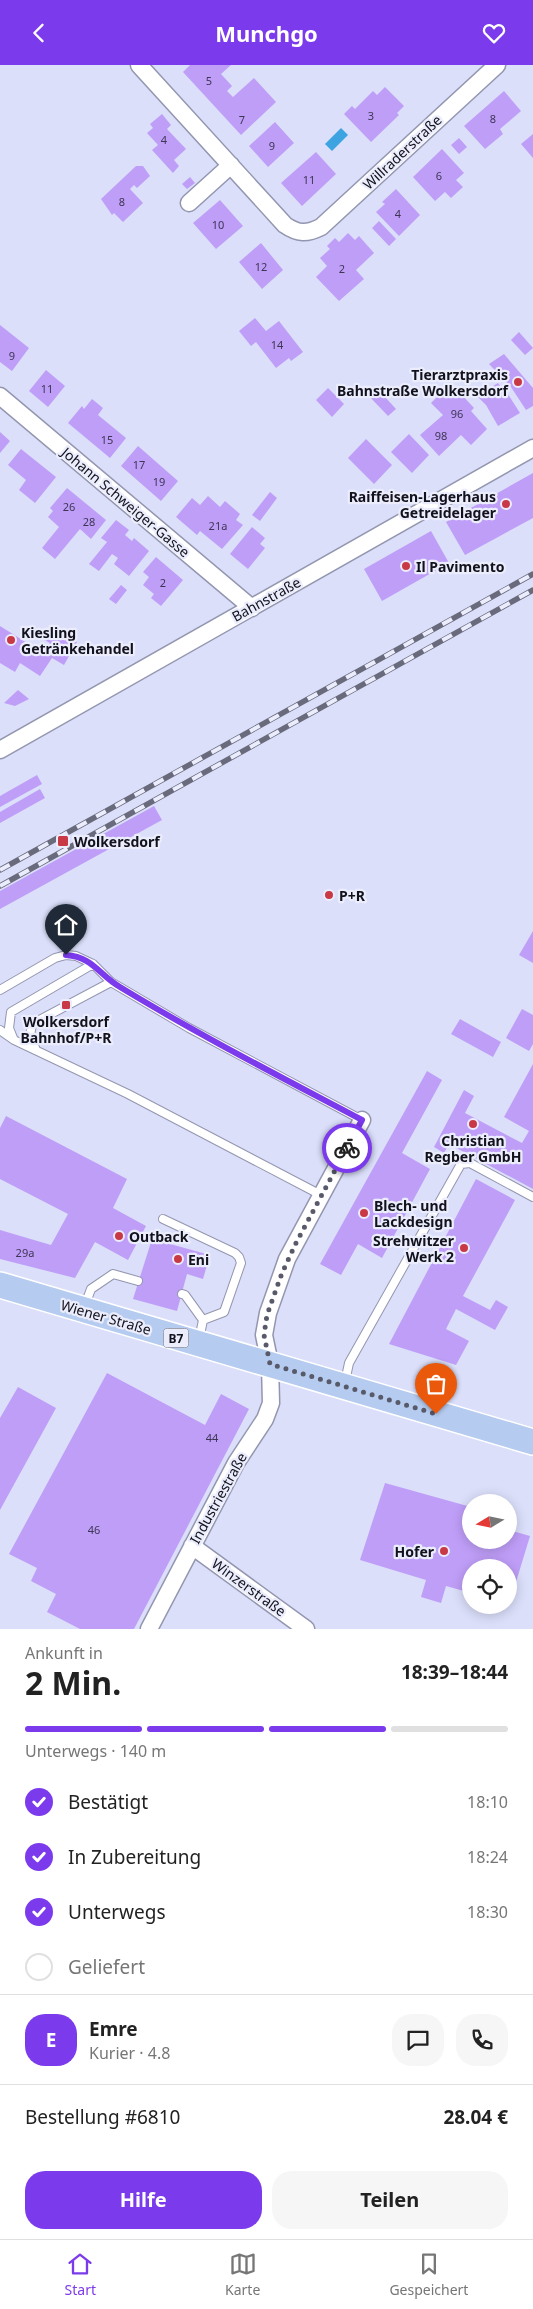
<!DOCTYPE html>
<html lang="de">
<meta charset="utf-8">
<style>
body{margin:0;font-family:"Noto Sans",sans-serif;background:#f6f6f6;color:#222;height:100vh;display:flex;flex-direction:column;font-size:19px;white-space:nowrap}
*{box-sizing:border-box;margin:0}
p{font-size:16px;color:#767676}
.icon{flex:none;width:28px;height:28px;fill:none;stroke:currentColor;stroke-width:2;stroke-linecap:round;stroke-linejoin:round}
.map{position:relative;height:1564px;overflow:hidden}
.panel{display:flex;flex-direction:column;background:#fff;flex:1}
.panel>*{flex:none}
.needle{width:32px;rotate:260deg}
.tools{position:absolute;left:462px;top:1429px;display:grid;gap:10px}
.tools a{display:grid;place-items:center;width:55px;height:55px;border-radius:50%;background:#fff;box-shadow:0 2px 12px #0003;font-size:25px}
.pin{position:absolute;display:grid;place-items:center;width:42px;height:42px;color:#fff;margin:-51px -21px;border-radius:50% 50% 50% 0;rotate:-45deg;box-shadow:0 0 5px #0007}
.pin .icon{rotate:45deg}
.courier{position:absolute;display:grid;place-items:center;width:50px;height:50px;margin:-25px;border:4px solid #7c3aed;border-radius:50%;background:#fff;color:#222;box-shadow:0 1px 6px #0007}
.head em{font-style:normal;font-weight:700}
.head div{display:flex;flex-direction:column-reverse}
.head{display:flex;align-items:center;justify-content:space-between;height:85px;padding:0 25px}
h1{font-size:32px;font-weight:700;line-height:38px}
.bar{display:grid;grid-template-columns:repeat(4,1fr);gap:8px 5px;align-content:center;height:60px;padding:0 25px}
.bar i{height:6px;border-radius:4px;background:#e0e0e0}
.bar .on{background:#7c3aed}
.bar p{grid-column:span 4}
.line{display:flex;align-items:center;gap:12px;padding:0 25px;border-top:1px solid #e0e0e0}
.line div{flex:1}
.round{display:grid;place-items:center;flex:none;width:52px;height:52px;border-radius:20px;background:#f6f6f6}
ol{padding:0 25px;list-style:none}
li{display:flex;align-items:center;gap:15px;height:55px}
li p{margin-inline-start:auto}
li .icon{padding:5px;border-radius:50%;background:#7c3aed;color:#fff;stroke-width:4}
li:last-child{color:#767676}
li i{width:28px;height:28px;border:2px solid #e0e0e0;border-radius:50%}
.primary-button{display:flex;gap:10px;margin-top:auto;padding:10px 25px}
.primary-button a{flex:1;height:58px;border-radius:20px;background:#7c3aed;color:#fff;font-size:20px;font-weight:700;line-height:58px;text-align:center}
.primary-button a+a{background:#f6f6f6;color:#222}
header{display:flex;justify-content:space-between;align-items:center;height:65px;padding:0 25px;background:#7c3aed;color:#fff;font-size:22px;font-weight:700}
.tabs{display:flex;justify-content:space-around;align-items:center;height:70px;border-top:1px solid #e0e0e0;background:#fff;font-size:14px;color:#767676}
.tabs a{display:grid;justify-items:center;gap:2px}
.tabs .on{color:#7c3aed}
.map>svg:first-child{display:block}
</style>
<header><svg class="icon" aria-label="back" viewBox="0 0 24 24"><path d="M15 5l-7 7 7 7"/></svg>Munchgo<svg class="icon" aria-label="heart" viewBox="0 0 24 24"><path d="M12 20l-8-8c-3-5 5-10 8-4 3-6 11-1 8 4z"/></svg></header>
<div class="map">
<svg width="533" height="1564" viewBox="0 0 533 1564">
<rect width="100%" height="100%" fill="#dbdffa"/>
<path fill="#3da3e1" d="M341,63L348,70L332,86L325,79Z"/>
<path fill="#bf9ef8" d="M190,0H231L221,9L232,21L227,26L233,32L254,13L276,37L241,70L183,7Z
M385,22L404,41L397,48L399,50L371,77L344,49L352,41L355,44L373,26L377,30Z
M504,26L521,46L500,64L503,69L485,84L464,61Z
M162,49L171,60L167,64L186,84L174,95L179,101L173,108L152,85L158,80L147,68L153,63L150,59Z
M275,57L294,78L268,102L249,81Z
M533,69V93L521,79Z
M459,73L467,82L459,89L451,80Z
M442,84L464,108L456,115L463,122L451,133L445,127L435,136L413,112Z
M316,87L336,109L302,141L281,118Z
M136,101H143L150,111L137,123L134,120L130,124L143,138L123,157L114,148L112,150L101,134Z
M190,112L195,118L187,124L182,119Z
M396,124L420,150L399,171L376,147L385,139L382,137Z
M220,135L243,161L216,184L193,158Z
M379,156L396,174L389,181L372,163Z
M348,168L355,175L359,171L374,188L356,205L364,214L339,236L316,212L327,201L320,193L330,184L327,181L335,173L339,177Z
M261,178L283,205L262,224L239,197Z
M255,253L266,266L279,256L303,287L291,296L289,293L276,303L256,277L251,281L239,266Z
M0,260L29,283L12,306L0,297Z
M519,267L533,283L525,290L511,275Z
M504,289L533,323V341L526,345L511,322L489,299Z
M46,305L65,321L48,342L29,326Z
M451,318L474,343L471,346L487,364L471,380L461,370L439,391L420,370L443,350L431,338Z
M498,318L504,327L506,326L520,348L498,361L486,340L477,331Z
M375,321L396,344L388,351L367,329Z
M328,323L344,339L332,352L316,335Z
M92,334L103,343L98,350L126,373L110,393L68,358L82,341L84,344Z
M0,367L10,376L0,388Z
M409,369L429,390L412,408L391,387Z
M366,374L392,400L374,419L348,393Z
M138,381L178,416L161,436L121,401Z
M21,384L56,412L35,438L19,425L26,415L8,400Z
M533,408V453L465,490L446,457Z
M67,423L106,455L91,474L80,464L55,494L42,483L59,462L48,452L53,446L50,443Z
M270,427L277,433L260,456L252,450Z
M208,431L220,442L225,436L240,449L236,455L243,460L222,484L200,466L197,470L176,452L192,433L200,440Z
M116,455L129,465L125,470L132,476L134,473L149,486L129,511L114,499L118,493L112,489L99,506L89,499L107,477L101,473Z
M252,462L265,473L260,479L265,483L248,504L230,489Z
M431,466L449,498L382,536L364,504Z
M156,492L183,515L161,541L151,533L154,529L143,520L149,512L143,507Z
M121,520L127,525L116,539L109,534Z
M0,561L43,588L50,578L43,574L51,561L77,577L64,600L52,593L40,611L20,598L15,607L0,598Z
M18,625L29,634L15,641L4,638Z
M37,710L42,719L0,742V731Z
M40,724L45,733L0,758V747Z
M154,741L162,755L0,844V826Z
M533,866V898L519,890Z
M522,944L533,950V979L529,986L506,973Z
M460,954L501,977L493,992L451,969Z
M533,999V1124L449,1079L444,1088L434,1082L464,1025L474,1031L465,1048L522,1078L529,1066L504,1052Z
M427,1006L442,1015L402,1088L430,1104L382,1193L358,1179L341,1210L320,1199Z
M6,1051L127,1114L113,1143L146,1161L128,1195L95,1177L75,1213L0,1194V1165L51,1180L68,1149L0,1114V1063Z
M476,1114L515,1135L463,1231L490,1245L496,1235L508,1242L495,1265L456,1244L446,1264L469,1276L456,1300L389,1279Z
M152,1174L210,1190L203,1214L187,1209L177,1246L133,1234Z
M107,1308L205,1360L221,1329L249,1344L134,1564H80L47,1547L56,1529L31,1516L37,1503L9,1489Z
M18,1322L56,1343L0,1445V1353Z
M385,1418L471,1442V1475H509V1465L530,1471L509,1540V1502H471V1528L446,1521L441,1538L421,1532L426,1515L360,1495Z"/>
<g fill="none" stroke-linecap="round" stroke-linejoin="round">
<g stroke="#9396af" stroke-width="10">
<path id="service" d="M0,925L55,893L66,890L76,891L93,899L111,917L189,963L362,1055
M0,965L14,975L128,1029L321,1130
M13,973L9,963L11,947L93,899
M36,985L30,971L32,959L111,917
M163,1154L235,1188L239,1192L241,1198L224,1247L203,1255
M182,1229L185,1230L203,1255L199,1275
M85,1240L91,1224L113,1209L138,1216
M345,1317L349,1298L461,1099L470,1098L533,1132"/>
</g>
<g stroke="#9396af" stroke-width="19">
<path id="minor" d="M139,0L285,160C298,169 307,169 321,162L497,0
M189,138L231,100
M0,331L252,543
M0,685L533,383
M192,1481L306,1564
M149,1564L236,1398L265,1354L271,1338L270,1299L264,1270L268,1248L287,1194L362,1055"/>
</g>
<g stroke="#fff" stroke-width="28">
<path id="primary" d="M0,1220L533,1377"/>
</g>
<use href="#service" stroke="#fff" stroke-width="8"/>
<use href="#minor" stroke="#fff" stroke-width="16"/>
<use href="#primary" stroke="#b5cbef" stroke-width="25"/>
<g stroke="#696b7c" stroke-width="5.5">
<path id="rail" d="M0,805L533,509
M0,821L533,525"/>
</g>
<use href="#rail" stroke="#ebedfd" stroke-width="4" stroke-dasharray="11" stroke-linecap="butt"/>
</g>
<g fill="none" stroke-linecap="round" stroke-linejoin="round">
<path stroke="#585a6a" stroke-width="5" stroke-dasharray="0 9" d="M347,1083L296,1178L282,1208L267,1250L264,1270L270,1299L436,1349"/>
<path stroke="#7c3aed" stroke-width="6" d="M66,890C93,892 99,910 120,922C199,970 281,1012 362,1055L347,1083"/>
</g>
<g fill="#c93945" stroke="#ebedfd" stroke-width="2">
<circle cx="518" cy="317" r="5"/>
<circle cx="506" cy="439" r="5"/>
<circle cx="406" cy="501" r="5"/>
<circle cx="11" cy="575" r="5"/>
<rect x="57" y="770" width="12" height="12" rx="2.5"/>
<circle cx="329" cy="830" r="5"/>
<rect x="61" y="935" width="10" height="10" rx="2.5"/>
<circle cx="473" cy="1059" r="5"/>
<circle cx="364" cy="1148" r="5"/>
<circle cx="119" cy="1171" r="5"/>
<circle cx="464" cy="1183" r="5"/>
<circle cx="178" cy="1194" r="5"/>
<circle cx="444" cy="1486" r="5"/>
</g>
<g text-anchor="middle" dominant-baseline="central" stroke-width="4.5" stroke-linejoin="round" paint-order="stroke">
<g font-size="11" fill="#3d3553">
<text x="209" y="15">5</text>
<text x="371" y="50">3</text>
<text x="493" y="53">8</text>
<text x="242" y="54">7</text>
<text x="164" y="74">4</text>
<text x="272" y="80">9</text>
<text x="439" y="110">6</text>
<text x="309" y="114">11</text>
<text x="122" y="136">8</text>
<text x="398" y="148">4</text>
<text x="218" y="159">10</text>
<text x="261" y="201">12</text>
<text x="342" y="203">2</text>
<text x="277" y="279">14</text>
<text x="12" y="290">9</text>
<text x="47" y="323">11</text>
<text x="457" y="348">96</text>
<text x="441" y="370">98</text>
<text x="107" y="374">15</text>
<text x="139" y="399">17</text>
<text x="159" y="416">19</text>
<text x="69" y="441">26</text>
<text x="89" y="456">28</text>
<text x="218" y="460">21a</text>
<text x="163" y="517">2</text>
<text x="25" y="1187">29a</text>
<text x="212" y="1372">44</text>
<text x="94" y="1464">46</text>
</g>
<rect fill="#ebedfd" stroke="#535460" stroke-width="1" x="163.5" y="1263.5" width="25" height="19" rx="4"/>
<g font-size="12" font-weight="bold" fill="#12121c">
<text x="176" y="1273">B7</text>
</g>
<g font-size="14" fill="#12121c" stroke="#ebedfd">
<text transform="translate(402 87) rotate(-43)">Willraderstraße</text>
<text transform="translate(126 437) rotate(40)">Johann Schweiger-Gasse</text>
<text transform="translate(266 534) rotate(-29)">Bahnstraße</text>
<text transform="translate(106 1252) rotate(16)">Wiener Straße</text>
<text transform="translate(218 1433) rotate(-61)">Industriestraße</text>
<text transform="translate(249 1522) rotate(36)">Winzerstraße</text>
</g>
<g font-size="14" font-weight="bold" fill="#12121c" stroke="#ebedfd" text-anchor="start">
<text x="508" y="309" text-anchor="end">Tierarztpraxis<tspan x="508" dy="16">Bahnstraße Wolkersdorf</tspan></text>
<text x="496" y="431" text-anchor="end">Raiffeisen-Lagerhaus<tspan x="496" dy="16">Getreidelager</tspan></text>
<text x="416" y="501">Il Pavimento</text>
<text x="21" y="567">Kiesling<tspan x="21" dy="16">Getränkehandel</tspan></text>
<text x="74" y="776">Wolkersdorf</text>
<text x="339" y="830">P+R</text>
<text x="66" y="956" text-anchor="middle">Wolkersdorf<tspan x="66" dy="16">Bahnhof/P+R</tspan></text>
<text x="473" y="1075" text-anchor="middle">Christian<tspan x="473" dy="16">Regber GmbH</tspan></text>
<text x="374" y="1140">Blech- und<tspan x="374" dy="16">Lackdesign</tspan></text>
<text x="129" y="1171">Outback</text>
<text x="454" y="1175" text-anchor="end">Strehwitzer<tspan x="454" dy="16">Werk 2</tspan></text>
<text x="188" y="1194">Eni</text>
<text x="434" y="1486" text-anchor="end">Hofer</text>
</g>
</g>
</svg>
<div class="tools">
<a><svg class="needle" viewBox="-14 -14 28 28"><path d="M0-13l5 13h-10z" fill="#e53935"/><path d="M0 13l5-13h-10z" fill="#767676"/></svg></a>
<a><svg class="icon" aria-label="locate" viewBox="0 0 24 24"><circle cx="12" cy="12" r="6"/><path d="M12 2v4M12 18v4M2 12h4M18 12h4"/></svg></a>
</div>
<div class="pin" style="left:436px;top:1349px;background:#ea580c"><svg class="icon" aria-label="bag" viewBox="0 0 24 24"><path d="M5 8h14l-1 12H6zM9 8a3 3 0 0 1 6 0"/></svg></div>
<div class="pin" style="left:66px;top:890px;background:#1f2937"><svg class="icon" aria-label="home" viewBox="0 0 24 24"><path d="M3 11l9-7 9 7M6 9v11h12V9"/></svg></div>
<div class="courier" style="left:347px;top:1083px"><svg class="icon" aria-label="bike" viewBox="0 0 24 24"><circle cx="6" cy="16" r="4"/><circle cx="18" cy="16" r="4"/><path d="M6 16l4-8h5l3 8M10 8l3 8H6M13 5h3"/></svg></div>
</div>
<section class="panel">
<div class="head"><div><h1>2 Min.</h1><p>Ankunft in</p></div><em>18:39–18:44</em></div>
<div class="bar"><i class="on"></i><i class="on"></i><i class="on"></i><i></i><p>Unterwegs · 140 m</p></div>
<ol>
<li><svg class="icon" aria-label="check" viewBox="0 0 24 24"><path d="M5 12l5 5 9-10"/></svg>Bestätigt<p>18:10</p></li>
<li><svg class="icon" aria-label="check" viewBox="0 0 24 24"><path d="M5 12l5 5 9-10"/></svg>In Zubereitung<p>18:24</p></li>
<li><svg class="icon" aria-label="check" viewBox="0 0 24 24"><path d="M5 12l5 5 9-10"/></svg>Unterwegs<p>18:30</p></li>
<li><i></i>Geliefert</li>
</ol>
<div class="line" style="height:90px"><b class="round" style="background:#7c3aed;color:#fff">E</b><div><b>Emre</b><p>Kurier · 4.8</p></div><a class="round"><svg class="icon" aria-label="chat" viewBox="0 0 24 24"><path d="M4 5h16v11H9l-5 4z"/></svg></a><a class="round"><svg class="icon" aria-label="phone" viewBox="0 0 24 24"><path d="M5 4h4l2 5-3 2q2 4 5 5l2-3 5 2v4C11 20 4 13 5 4z"/></svg></a></div>
<div class="line" style="height:65px"><div>Bestellung #6810</div><b>28.04 €</b></div>
<div class="primary-button"><a>Hilfe</a><a>Teilen</a></div>
</section>
<nav class="tabs">
<a class="on"><svg class="icon" aria-label="home" viewBox="0 0 24 24"><path d="M3 11l9-7 9 7M6 9v11h12V9"/></svg>Start</a>
<a><svg class="icon" aria-label="map" viewBox="0 0 24 24"><path d="M3 6l6-2 6 2 6-2v14l-6 2-6-2-6 2zM9 4v14M15 6v14"/></svg>Karte</a>
<a><svg class="icon" aria-label="saved" viewBox="0 0 24 24"><path d="M7 4h10v16l-5-4-5 4z"/></svg>Gespeichert</a>
</nav>
